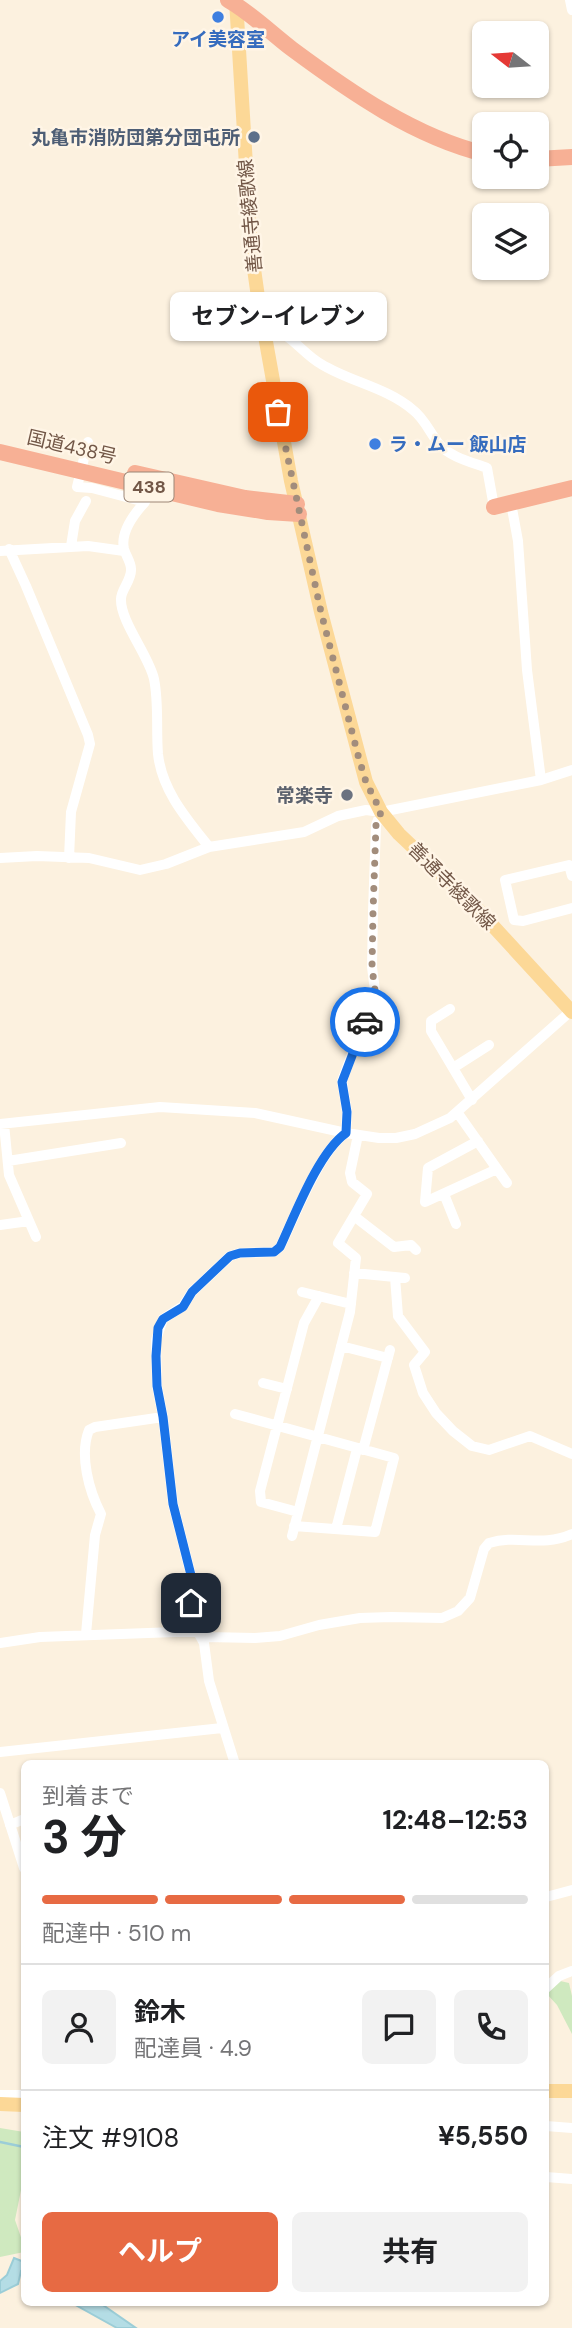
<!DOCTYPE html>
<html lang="ja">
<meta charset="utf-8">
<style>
body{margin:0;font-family:"DM Sans","Noto Sans JP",sans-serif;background:#f2f2f2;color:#202124;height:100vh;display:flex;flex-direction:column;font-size:26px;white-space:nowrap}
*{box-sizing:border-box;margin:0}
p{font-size:23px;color:#757577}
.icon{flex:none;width:38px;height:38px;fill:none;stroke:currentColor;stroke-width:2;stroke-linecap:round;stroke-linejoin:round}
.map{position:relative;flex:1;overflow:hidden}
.sheet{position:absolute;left:21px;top:1760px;width:528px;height:546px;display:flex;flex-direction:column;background:#fff;border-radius:10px;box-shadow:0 2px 5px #0004}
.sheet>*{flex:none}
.needle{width:46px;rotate:287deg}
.tools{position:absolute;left:472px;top:21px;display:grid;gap:14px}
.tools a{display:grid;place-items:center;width:77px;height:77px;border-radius:10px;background:#fff;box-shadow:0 2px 5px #0004;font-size:35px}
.pin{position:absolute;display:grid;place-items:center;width:60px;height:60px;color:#fff;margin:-30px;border-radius:14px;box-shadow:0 4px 10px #0006}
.courier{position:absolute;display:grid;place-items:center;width:70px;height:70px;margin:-35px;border:5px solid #1a73e8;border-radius:50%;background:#fff;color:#222;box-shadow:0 2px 9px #0007}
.bubble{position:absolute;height:49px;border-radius:10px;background:#fff;box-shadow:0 2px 5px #0004;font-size:23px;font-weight:700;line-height:49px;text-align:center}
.summary em{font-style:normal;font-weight:700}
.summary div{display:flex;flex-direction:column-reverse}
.summary{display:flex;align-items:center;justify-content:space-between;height:119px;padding:0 21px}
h1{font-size:46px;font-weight:700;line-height:52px}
.bar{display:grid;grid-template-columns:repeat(4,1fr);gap:10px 7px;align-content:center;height:84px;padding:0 21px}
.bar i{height:9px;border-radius:5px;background:#e0e0e0}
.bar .active{background:#e76a43}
.bar p{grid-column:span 4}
.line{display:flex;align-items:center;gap:18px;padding:0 21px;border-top:2px solid #e0e0e0}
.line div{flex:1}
.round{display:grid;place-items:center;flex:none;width:74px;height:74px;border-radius:10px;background:#f2f2f2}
.cta{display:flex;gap:14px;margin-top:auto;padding:14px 21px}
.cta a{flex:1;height:80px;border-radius:10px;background:#e76a43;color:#fff;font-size:28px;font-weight:700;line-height:80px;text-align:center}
.cta a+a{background:#f2f2f2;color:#202124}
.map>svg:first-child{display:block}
</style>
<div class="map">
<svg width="572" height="2328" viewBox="0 0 572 2328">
<rect width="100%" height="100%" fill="#fcf1df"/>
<path fill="#cfe9bf" d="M556,1980L569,1983L572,1996V2034L557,2005L546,1993Z
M0,2128L24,2132V2184L22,2185L15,2220L24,2246V2252L0,2257Z"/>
<path fill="#b4dde5" stroke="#9bcdd7" stroke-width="2" d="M14,2258L24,2262V2272L21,2271L18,2284L0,2293V2281L7,2275Z
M72,2303H100L136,2328H117Z"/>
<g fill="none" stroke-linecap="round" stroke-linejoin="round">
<path stroke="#9bcdd7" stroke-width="2.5" d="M0,2142L24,2147"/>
<path stroke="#fff" stroke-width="10" d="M570,0L572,10
M264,329C288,328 300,352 321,364C350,382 386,387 413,410C424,418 430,433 439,444C450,457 471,462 487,468L494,507
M88,442L77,487L92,488L145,502C134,514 120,532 124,549C126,556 131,562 131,569C132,580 121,589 121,599C120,621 149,656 154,679C159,703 156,730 158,754C162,791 187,819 209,847
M511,503L518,541L527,670L541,780
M71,546L75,521L86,501
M9,549L26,586L88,735L90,744L71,812L69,858
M0,551L88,546L124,551
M0,858L37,856L89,858L140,870L166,864L209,847L304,832L338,816L366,810L381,812L541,780L572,770
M514,920L505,880L569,865L572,876
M514,920L523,921L572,908
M450,1009L431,1021V1031L472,1100
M453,1068L489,1045
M457,1112L507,1183
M0,1124L160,1107L255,1113L346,1133L379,1138H396L415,1134L450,1118L571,1011
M4,1124L9,1175L36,1237
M478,1141L428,1168L425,1202L497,1169
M8,1161L121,1143
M444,1194L456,1224
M354,1216L394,1247L411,1245L416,1250
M0,1225L29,1221
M354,1273L405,1278
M395,1277L398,1316L425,1352L414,1365L423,1393L436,1413L453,1431L472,1446L489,1450L530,1436L572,1454
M302,1292L351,1304
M341,1346L388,1358
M263,1383L287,1389
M235,1414L394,1458L375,1532L294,1526
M363,1450L390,1350
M298,1512L261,1502L260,1491L304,1323L319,1296
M336,1529L357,1449
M292,1536L350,1312L356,1258L338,1243L367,1194L352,1182L350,1173L358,1135
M86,1634L95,1535L101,1514C89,1491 79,1455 89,1430L95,1427L163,1417
M0,1643L40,1637L175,1632H198L206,1637L255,1638L280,1636L319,1625L360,1618L391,1617L442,1618L458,1611L470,1598L484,1549L489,1543C519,1534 540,1548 572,1534
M0,1752L222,1728
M235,1764L209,1681L204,1643L198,1632L191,1603L192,1579L173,1504L163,1417L157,1386L156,1340L163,1319L183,1306L192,1292L230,1256L240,1253L274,1252L280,1247C295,1216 319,1152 346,1133L347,1112L342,1081L375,991L372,967L373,912L376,825L381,812
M0,1793L24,1868
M10,1825L24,1819
M546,1897L572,1890
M546,1988L559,1976L572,1971
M0,2095H24
M546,2126L572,2128
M546,2177L572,2179"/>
<path stroke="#fcd897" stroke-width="14" d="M236,0L251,248L258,297L291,481L321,612L366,782L381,812L399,834L471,902L572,1012
M546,2091H572
M0,2104L24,2105"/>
<path stroke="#f7b095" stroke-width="16" d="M228,0C251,13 271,33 292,49C350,92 415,137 485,154
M537,159L572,157
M0,452L218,504L268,512L299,514
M135,473L245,498L297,504
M494,507L572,488"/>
</g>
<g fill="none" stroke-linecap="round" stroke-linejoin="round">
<path stroke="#a28d7c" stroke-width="7" stroke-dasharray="0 12.6" d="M278,412L321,612L359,759L366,782L381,812L376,825L373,912L372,967L375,991L365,1022"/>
<path stroke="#1a73e8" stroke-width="9" d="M191,1603L192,1579L173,1504L163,1417L157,1386L156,1356L158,1328L163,1319L183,1307L192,1292L230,1256L240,1253L274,1252L280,1247C295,1215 318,1153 346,1133L347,1112L342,1082L365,1022"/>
</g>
<g fill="#3f7fe0" stroke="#fff5e6" stroke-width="2.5">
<circle cx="218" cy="17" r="7"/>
<circle cx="375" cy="444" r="7"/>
</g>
<circle fill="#5c6f8a" stroke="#fff5e6" stroke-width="2.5" cx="254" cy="137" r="7"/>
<circle fill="#6b7280" stroke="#fff5e6" stroke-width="2.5" cx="347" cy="795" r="7"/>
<g text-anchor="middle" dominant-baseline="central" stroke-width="5" stroke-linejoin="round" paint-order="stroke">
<rect fill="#fff5e6" stroke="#9c8677" stroke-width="2" x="124.5" y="472.5" width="49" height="29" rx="5"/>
<g font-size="18" font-weight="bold" fill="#725747">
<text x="149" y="487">438</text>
</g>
<g font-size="19" font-weight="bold" fill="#366cbe" stroke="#fff5e6">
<text x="218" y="39">アイ美容室</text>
<text x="389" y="444" text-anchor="start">ラ・ムー 飯山店</text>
</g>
<g font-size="19" font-weight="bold" fill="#4e5e75" stroke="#fff5e6" text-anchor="end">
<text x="240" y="137">丸亀市消防団第分団屯所</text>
</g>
<g font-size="19" fill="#725747" stroke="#fff5e6">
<text transform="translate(250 216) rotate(-95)">善通寺綾歌線</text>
<text transform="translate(72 447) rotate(13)">国道438号</text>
<text transform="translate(452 886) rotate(45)">善通寺綾歌線</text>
</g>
<g font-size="19" font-weight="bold" fill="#5b616d" stroke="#fff5e6" text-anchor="end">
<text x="333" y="795">常楽寺</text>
</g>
</g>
</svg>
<div class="tools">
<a><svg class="needle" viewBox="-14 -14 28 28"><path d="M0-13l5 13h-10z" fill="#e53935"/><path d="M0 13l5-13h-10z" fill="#757577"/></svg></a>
<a><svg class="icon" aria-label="locate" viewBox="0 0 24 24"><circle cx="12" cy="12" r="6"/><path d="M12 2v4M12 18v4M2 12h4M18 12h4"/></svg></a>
<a><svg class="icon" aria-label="layers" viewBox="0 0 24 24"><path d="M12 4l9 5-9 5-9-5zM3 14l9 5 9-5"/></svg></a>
</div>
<div class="pin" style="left:278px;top:412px;background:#ea580c"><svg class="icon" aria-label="bag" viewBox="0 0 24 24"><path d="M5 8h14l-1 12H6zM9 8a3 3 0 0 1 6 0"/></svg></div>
<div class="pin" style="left:191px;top:1603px;background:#1f2937"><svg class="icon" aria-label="home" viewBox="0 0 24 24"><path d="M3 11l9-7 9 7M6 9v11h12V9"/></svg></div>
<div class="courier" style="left:365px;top:1022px"><svg class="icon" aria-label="car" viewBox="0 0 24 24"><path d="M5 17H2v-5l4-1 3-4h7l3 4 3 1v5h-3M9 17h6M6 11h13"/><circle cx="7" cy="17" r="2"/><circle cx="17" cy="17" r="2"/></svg></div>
<div class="bubble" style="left:170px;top:292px;width:217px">セブン-イレブン</div>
<section class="sheet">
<div class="summary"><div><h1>3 分</h1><p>到着まで</p></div><em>12:48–12:53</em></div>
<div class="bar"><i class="active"></i><i class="active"></i><i class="active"></i><i></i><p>配達中 · 510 m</p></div>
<div class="line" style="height:126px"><a class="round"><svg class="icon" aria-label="person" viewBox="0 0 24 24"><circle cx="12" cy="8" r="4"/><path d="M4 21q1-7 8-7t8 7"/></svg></a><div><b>鈴木</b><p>配達員 · 4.9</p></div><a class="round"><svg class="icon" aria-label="chat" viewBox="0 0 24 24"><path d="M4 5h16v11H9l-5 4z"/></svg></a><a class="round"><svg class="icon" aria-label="phone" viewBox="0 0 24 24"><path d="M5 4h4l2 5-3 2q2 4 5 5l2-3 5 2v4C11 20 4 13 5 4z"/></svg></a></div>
<div class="line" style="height:91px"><div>注文 #9108</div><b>¥5,550</b></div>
<div class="cta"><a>ヘルプ</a><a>共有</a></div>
</section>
</div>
